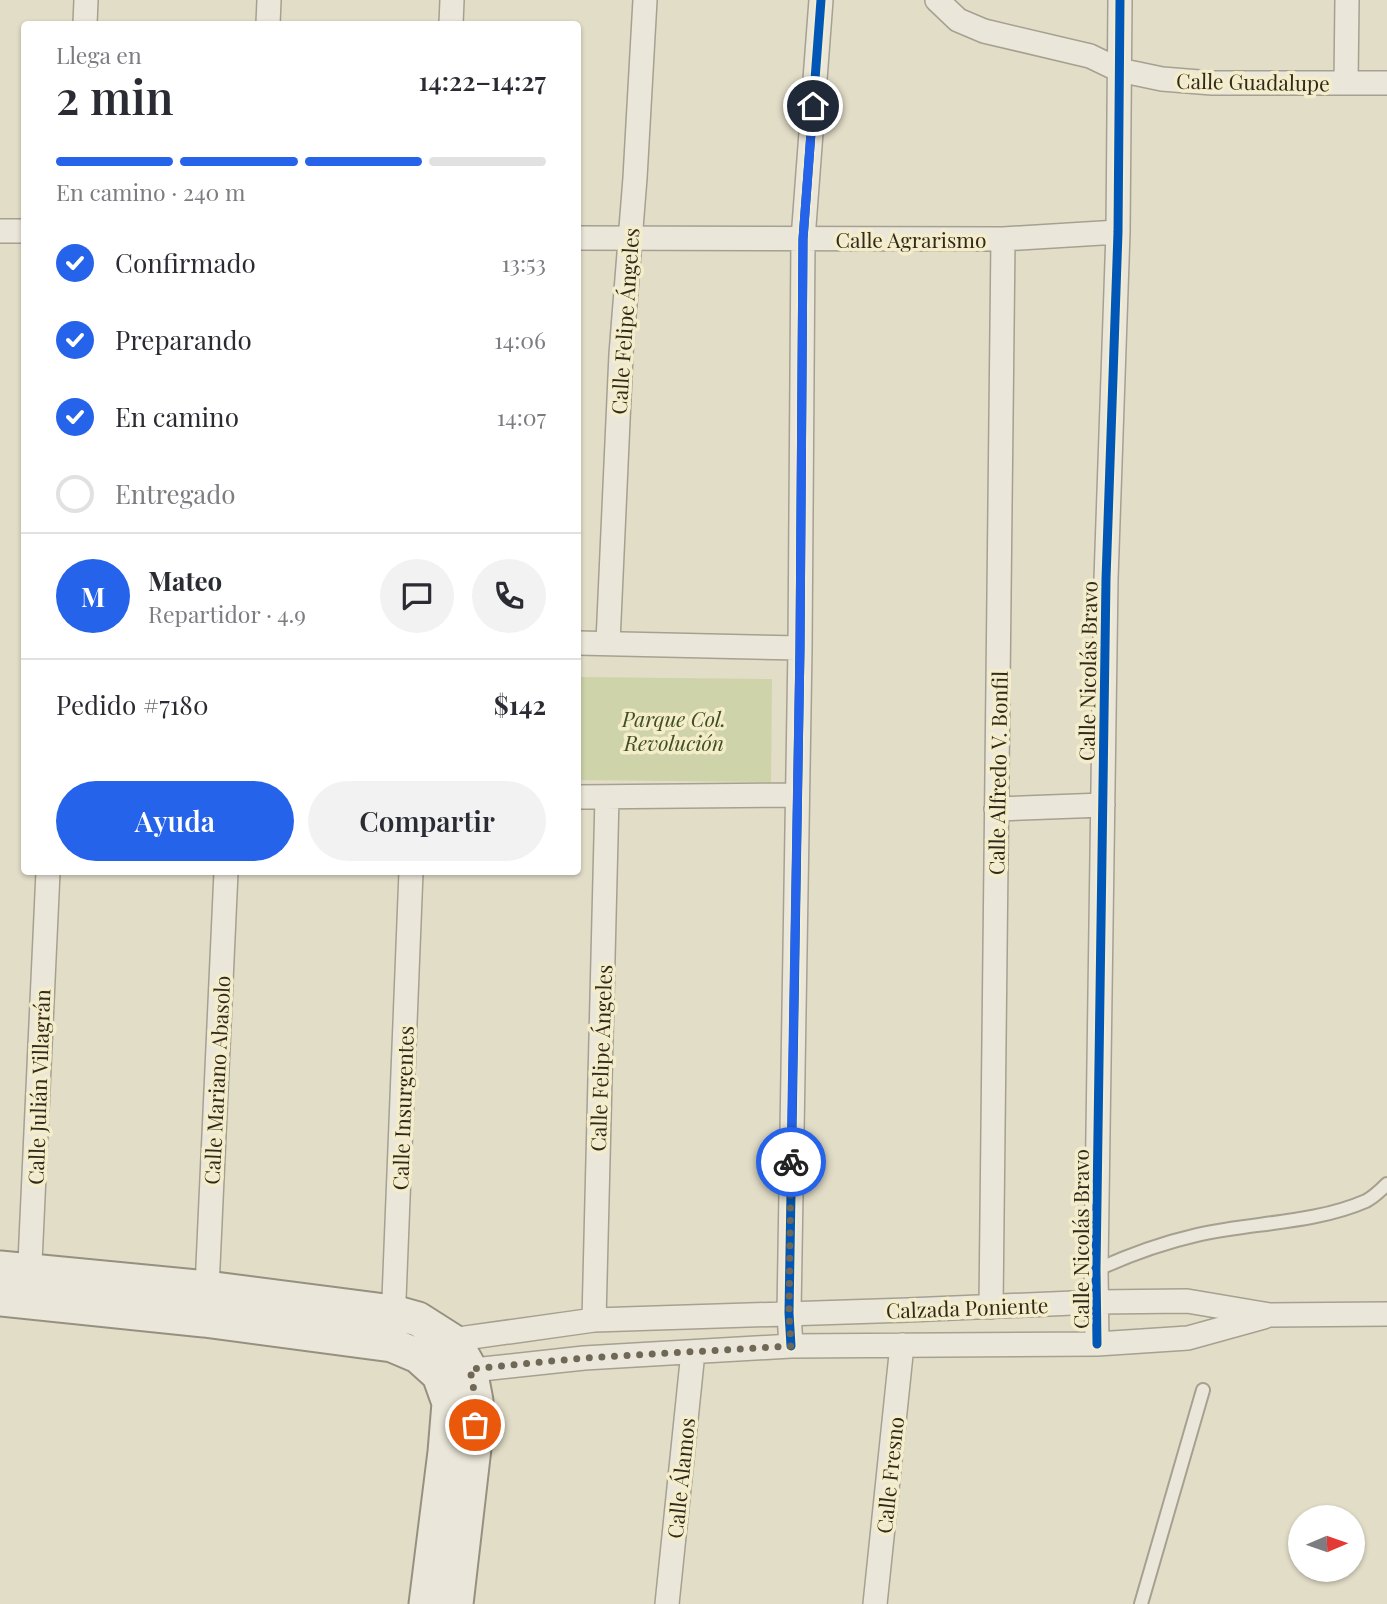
<!DOCTYPE html>
<html lang="es">
<meta charset="utf-8">
<style>
body{margin:0;font-family:"Playfair Display",serif;background:#f2f2f3;color:#2b2b33;height:100vh;display:flex;flex-direction:column;font-size:26px;white-space:nowrap}
*{box-sizing:border-box;margin:0}
p{font-size:23px;color:#7c7c81}
.icon{flex:none;width:38px;height:38px;fill:none;stroke:currentColor;stroke-width:2;stroke-linecap:round;stroke-linejoin:round}
.map{position:relative;flex:1;overflow:hidden}
.sheet{position:absolute;left:21px;top:21px;width:560px;height:854px;display:flex;flex-direction:column;background:#fff;border-radius:7px;box-shadow:0 2px 5px #0004}
.sheet>*{flex:none}
.needle{width:46px;rotate:88deg}
.tools{position:absolute;left:1288px;top:1505px;display:grid;gap:14px}
.tools a{display:grid;place-items:center;width:77px;height:77px;border-radius:50%;background:#fff;box-shadow:0 2px 5px #0004;font-size:35px}
.pin{position:absolute;display:grid;place-items:center;width:60px;height:60px;color:#fff;margin:-30px;border:4px solid #fff;border-radius:50%;box-shadow:0 2px 7px #0007}
.courier{position:absolute;display:grid;place-items:center;width:70px;height:70px;margin:-35px;border:5px solid #2563eb;border-radius:50%;background:#fff;color:#222;box-shadow:0 2px 9px #0007}
.head em{font-style:normal;font-weight:600}
.head div{display:flex;flex-direction:column-reverse}
.head{display:flex;align-items:center;justify-content:space-between;height:119px;padding:0 35px}
h1{font-size:46px;font-weight:600;line-height:52px}
.bar{display:grid;grid-template-columns:repeat(4,1fr);gap:10px 7px;align-content:center;height:84px;padding:0 35px}
.bar i{height:9px;border-radius:5px;background:#e1e1e2}
.bar .active{background:#2563eb}
.bar p{grid-column:span 4}
.line{display:flex;align-items:center;gap:18px;padding:0 35px;border-top:2px solid #e1e1e2}
.line div{flex:1}
.round{display:grid;place-items:center;flex:none;width:74px;height:74px;border-radius:37px;background:#f2f2f3}
ol{padding:0 35px;list-style:none}
li{display:flex;align-items:center;gap:21px;height:77px}
li p{margin-inline-start:auto}
li .icon{padding:7px;border-radius:50%;background:#2563eb;color:#fff;stroke-width:4}
li:last-child{color:#7c7c81}
li i{width:38px;height:38px;border:4px solid #e1e1e2;border-radius:50%}
.button{display:flex;gap:14px;margin-top:auto;padding:14px 35px}
.button a{flex:1;height:80px;border-radius:42px;background:#2563eb;color:#fff;font-size:28px;font-weight:600;line-height:80px;text-align:center}
.button a+a{background:#f2f2f3;color:#2b2b33}
.map>svg:first-child{display:block}
</style>
<div class="map">
<svg width="1387" height="1604" viewBox="0 0 1387 1604">
<rect width="100%" height="100%" fill="#e2ddc7"/>
<path fill="#ced3a9" d="M578,677L772,679L771,782L578,780Z"/>
<g fill="none" stroke-linecap="round" stroke-linejoin="round">
<g stroke="#a6a091" stroke-width="16">
<path id="service" d="M1096,1270C1129,1255 1162,1243 1197,1235C1253,1222 1313,1224 1366,1201C1374,1197 1381,1190 1387,1184
M1141,1604L1203,1390"/>
</g>
<g stroke="#a6a091" stroke-width="26">
<path id="minor" d="M937,0L958,20L984,31L1090,56L1119,70L1162,79L1212,83H1387
M85,24L86,0
M268,24L269,0
M451,24L452,0
M1346,83L1347,0
M0,231H24
M578,238L1003,239L1118,232
M608,642L621,354L635,178L645,0
M578,643L800,648
M578,797L797,795
M996,809L1103,805
M29,1284L48,872
M207,1288L226,872
M991,1307L1003,239
M594,1320L607,797
M393,1324L411,872
M1097,1344L1096,1270L1106,579L1118,232L1120,0
M791,1346L789,1313L800,648L803,239L821,0
M446,1348L451,1340L594,1320L908,1310L1096,1302L1187,1301L1270,1315L1387,1314
M455,1372L584,1358L791,1346L1097,1344L1188,1338L1264,1317
M667,1604L693,1352
M875,1604L902,1345"/>
</g>
<g stroke="#969081" stroke-width="37">
<path id="secondary" d="M0,1268L207,1288L393,1312L418,1319L451,1340L458,1347L470,1369L476,1401L474,1448L456,1604
M0,1299L204,1320L392,1345L418,1356L439,1375L449,1403L445,1452L426,1604"/>
</g>
<use href="#service" stroke="#eae6d9" stroke-width="12"/>
<use href="#minor" stroke="#eae6d9" stroke-width="23"/>
<use href="#secondary" stroke="#eae6d9" stroke-width="33"/>
<g stroke="#f4edcb" stroke-width="13">
<path id="cycleway" d="M1097,1344L1096,1270L1106,579L1118,232L1120,0
M791,1346L789,1313L800,648L803,239L821,0"/>
</g>
<use href="#cycleway" stroke="#0057b8" stroke-width="9"/>
</g>
<g fill="none" stroke-linecap="round" stroke-linejoin="round">
<path stroke="#706857" stroke-width="7" stroke-dasharray="0 12.6" d="M475,1425L476,1402L470,1369L584,1358L791,1346L789,1313L791,1162"/>
<path stroke="#2563eb" stroke-width="9" d="M791,1162L800,648L803,239L813,106"/>
</g>
<g text-anchor="middle" dominant-baseline="central" stroke-width="7" stroke-linejoin="round" paint-order="stroke">
<g font-size="21" fill="#33291b" stroke="#f4edcb">
<text transform="translate(1253 81) rotate(1)">Calle Guadalupe</text>
<text x="911" y="239">Calle Agrarismo</text>
<text transform="translate(624 321) rotate(-86)">Calle Felipe Ángeles</text>
<text transform="translate(1087 671) rotate(-89)">Calle Nicolás Bravo</text>
<text transform="translate(997 773) rotate(-89)">Calle Alfredo V. Bonfil</text>
<text transform="translate(600 1058) rotate(-88)">Calle Felipe Ángeles</text>
<text transform="translate(216 1080) rotate(-87)">Calle Mariano Abasolo</text>
<text transform="translate(38 1087) rotate(-88)">Calle Julián Villagrán</text>
<text transform="translate(402 1108) rotate(-88)">Calle Insurgentes</text>
<text transform="translate(1080 1239) rotate(-90)">Calle Nicolás Bravo</text>
<text transform="translate(967 1307) rotate(-2)">Calzada Poniente</text>
<text transform="translate(889 1475) rotate(-84)">Calle Fresno</text>
<text transform="translate(680 1478) rotate(-84)">Calle Álamos</text>
</g>
<g font-size="21" font-style="italic" fill="#3f4f21" stroke="#f4edcb">
<text x="674" y="718">Parque Col.<tspan x="674" dy="24">Revolución</tspan></text>
</g>
</g>
</svg>
<div class="tools">
<a><svg class="needle" viewBox="-14 -14 28 28"><path d="M0-13l5 13h-10z" fill="#e53935"/><path d="M0 13l5-13h-10z" fill="#7c7c81"/></svg></a>
</div>
<div class="pin" style="left:475px;top:1425px;background:#ea580c"><svg class="icon" aria-label="bag" viewBox="0 0 24 24"><path d="M5 8h14l-1 12H6zM9 8a3 3 0 0 1 6 0"/></svg></div>
<div class="pin" style="left:813px;top:106px;background:#1f2937"><svg class="icon" aria-label="home" viewBox="0 0 24 24"><path d="M3 11l9-7 9 7M6 9v11h12V9"/></svg></div>
<div class="courier" style="left:791px;top:1162px"><svg class="icon" aria-label="bike" viewBox="0 0 24 24"><circle cx="6" cy="16" r="4"/><circle cx="18" cy="16" r="4"/><path d="M6 16l4-8h5l3 8M10 8l3 8H6M13 5h3"/></svg></div>
<section class="sheet">
<div class="head"><div><h1>2 min</h1><p>Llega en</p></div><em>14:22–14:27</em></div>
<div class="bar"><i class="active"></i><i class="active"></i><i class="active"></i><i></i><p>En camino · 240 m</p></div>
<ol>
<li><svg class="icon" aria-label="check" viewBox="0 0 24 24"><path d="M5 12l5 5 9-10"/></svg>Confirmado<p>13:53</p></li>
<li><svg class="icon" aria-label="check" viewBox="0 0 24 24"><path d="M5 12l5 5 9-10"/></svg>Preparando<p>14:06</p></li>
<li><svg class="icon" aria-label="check" viewBox="0 0 24 24"><path d="M5 12l5 5 9-10"/></svg>En camino<p>14:07</p></li>
<li><i></i>Entregado</li>
</ol>
<div class="line" style="height:126px"><b class="round" style="background:#2563eb;color:#fff">M</b><div><b>Mateo</b><p>Repartidor · 4.9</p></div><a class="round"><svg class="icon" aria-label="chat" viewBox="0 0 24 24"><path d="M4 5h16v11H9l-5 4z"/></svg></a><a class="round"><svg class="icon" aria-label="phone" viewBox="0 0 24 24"><path d="M5 4h4l2 5-3 2q2 4 5 5l2-3 5 2v4C11 20 4 13 5 4z"/></svg></a></div>
<div class="line" style="height:91px"><div>Pedido #7180</div><b>$142</b></div>
<div class="button"><a>Ayuda</a><a>Compartir</a></div>
</section>
</div>
